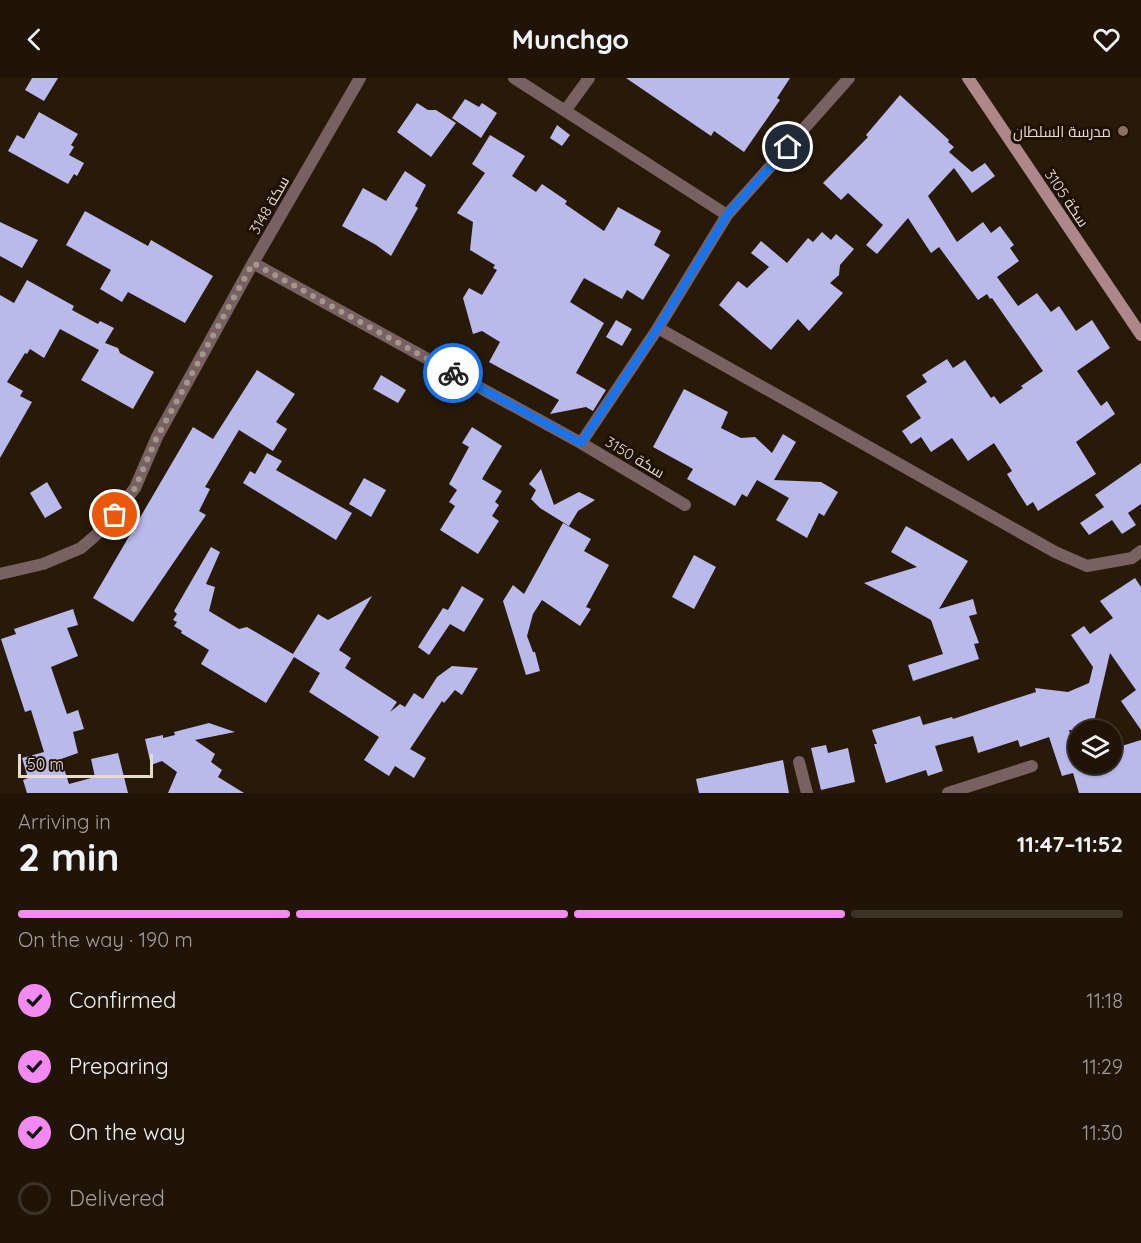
<!DOCTYPE html>
<meta charset="utf-8">
<style>
body{margin:0;font-family:Quicksand,Cairo,sans-serif;background:#271d10;color:#f1f3f6;height:100vh;display:flex;flex-direction:column;font-size:22px;white-space:nowrap}
*{box-sizing:border-box;margin:0}
p{font-size:20px;color:#a19e9b}
.icon{flex:none;width:33px;height:33px;fill:none;stroke:currentColor;stroke-width:2;stroke-linecap:round;stroke-linejoin:round}
.map{position:relative;height:715px;overflow:hidden}
.panel{display:flex;flex-direction:column;background:#1f1406;flex:1}
.panel>*{flex:none}
.fabs{position:absolute;left:1068px;top:642px;display:grid;gap:12px}
.fabs a{display:grid;place-items:center;width:54px;height:54px;border-radius:50%;background:#1f1406;box-shadow:0 2px 4px #0004,0 0 0 2px #3c3328;font-size:30px}
.scale{position:absolute;left:18px;bottom:15px;width:135px;box-sizing:border-box;padding-left:6px;border:3px solid #e5dbd0;border-top:0;font-size:16px;line-height:21px;white-space:nowrap;color:#e5dbd0;-webkit-text-stroke:4px #1f1102;paint-order:stroke}
.pin{position:absolute;display:grid;place-items:center;width:51px;height:51px;color:#fff;margin:-26px;border:3px solid #fff;border-radius:50%;box-shadow:0 2px 6px #0007}
.courier{position:absolute;display:grid;place-items:center;width:60px;height:60px;margin:-30px;border:4px solid #1a73e8;border-radius:50%;background:#fff;color:#222;box-shadow:0 2px 8px #0007}
.overview em{font-style:normal;font-weight:700}
.overview div{display:flex;flex-direction:column-reverse}
.overview{display:flex;align-items:center;justify-content:space-between;height:102px;padding:0 18px}
h1{font-size:39px;font-weight:700;line-height:45px}
.bar{display:grid;grid-template-columns:repeat(4,1fr);gap:9px 6px;align-content:center;height:72px;padding:0 18px}
.bar i{height:8px;border-radius:4px;background:#3c3328}
.bar .current{background:#f38af2}
.bar p{grid-column:span 4}
ol{padding:0 18px;list-style:none}
li{display:flex;align-items:center;gap:18px;height:66px}
li p{margin-inline-start:auto}
li .icon{padding:6px;border-radius:50%;background:#f38af2;color:#111;stroke-width:4}
li:last-child{color:#a19e9b}
li i{width:33px;height:33px;border:3px solid #3c3328;border-radius:50%}
header{display:flex;justify-content:space-between;align-items:center;height:78px;padding:0 18px;background:#1f1406;font-size:27px;font-weight:700}
.map>svg:first-child{display:block}
</style>
<header><svg class="icon" aria-label="back" viewBox="0 0 24 24"><path d="M15 5l-7 7 7 7"/></svg>Munchgo<svg class="icon" aria-label="heart" viewBox="0 0 24 24"><path d="M12 20l-8-8c-3-5 5-10 8-4 3-6 11-1 8 4z"/></svg></header>
<div class="map">
<svg width="1141" height="715" viewBox="0 0 1141 715">
<rect width="100%" height="100%" fill="#291a08"/>
<path fill="#bab9eb" d="M32,0H58L44,23L25,12Z
M626,0H790L777,20L780,22L744,74L714,53L711,58Z
M900,17L949,62L948,64L954,69L949,74L972,94L985,85L995,98L972,115L954,90L928,118L957,164L983,144L991,155L1000,148L1014,167L1010,170L1019,183L997,199L1018,228L1037,215L1051,234L1059,228L1076,253L1092,242L1110,270L1077,293L1101,328L1107,323L1115,336L1076,364L1096,396L1038,433L1033,424L1027,428L1018,414L1007,396L1012,393L994,365L968,383L952,360L931,374L921,359L911,366L902,353L921,340L906,318L927,304L922,297L947,281L953,290L965,282L991,320L994,318L1000,326L1023,310L1021,308L1043,293L992,220L990,221L987,216L978,222L939,169L931,175L908,140L877,176L866,167L883,147L848,115L841,122L823,105L868,59L866,57Z
M465,21L479,29L482,25L497,35L481,60L452,40Z
M417,25L428,32H436L456,45L431,79L397,54Z
M39,34L78,56L71,67L74,69L69,77L84,85L77,98L74,96L68,106L8,73L17,57L24,61Z
M557,47L570,57L562,68L550,60Z
M490,57L525,78L512,98L536,114L542,106L567,123L565,126L604,153L618,129L661,153L654,167L670,177L643,222L627,212L622,221L584,200L570,224L604,245L576,295L606,312L593,333L586,329L550,336L559,322L489,284L500,264L482,253L473,256L463,220L469,210L482,217L497,192L493,190L495,187L470,172L473,144L457,135L485,95L472,86Z
M405,93L426,107L415,128L418,130L391,178L376,167L342,148L363,110L386,123Z
M85,133L148,168L151,162L213,198L185,245L128,214L122,224L100,211L111,192L66,167Z
M0,144L38,162L22,190L0,178Z
M822,154L831,162L836,156L854,171L840,187L839,197L830,205L843,215L809,253L798,241L771,272L719,227L738,203L747,210L769,189L751,175L761,163L787,185L808,160L813,164Z
M27,202L74,228L72,232L98,246L100,243L114,250L105,265L118,270L120,275L154,294L133,331L81,302L99,272L60,251L44,280L30,271L27,276L25,275L7,304L23,313L20,318L32,324L0,380V217L14,225Z
M616,242L632,251L622,268L606,259Z
M257,292L295,316L276,344L287,351L273,373L239,352L205,409L210,411L199,433L206,437L133,544L93,520L193,349L213,361Z
M381,297L406,312L398,325L373,311Z
M684,311L728,334L721,350L741,360L755,359L772,375L783,356L796,364L774,402L821,404L838,414L824,438L819,435L807,460L776,442L789,420L757,402L747,419L742,416L735,428L687,401L693,391L653,369Z
M472,349L502,368L482,401L502,413L495,424L499,427L492,438L499,443L478,476L440,452L455,428L449,424L457,412L449,406L469,369L462,365Z
M267,375L282,383L276,392L352,435L336,462L243,405L250,393L255,396Z
M1141,385V426L1128,435L1136,447L1122,456L1112,442L1089,457L1080,445L1104,429L1095,417Z
M541,391L554,427L579,414L595,422L578,433L569,448L540,430L531,421L536,412L529,406Z
M364,400L386,412L371,439L349,426Z
M47,404L62,430L45,440L30,415Z
M563,445L591,461L584,473L609,487L586,529L591,531L580,548L542,522L533,536L527,558L533,574H535L540,593L526,597L503,523L513,507L524,516Z
M906,448L968,483L939,531L973,521L977,536L969,538L979,565L974,566L979,581L913,603L908,587L943,576L931,542L864,505L917,489L891,474Z
M211,469L220,474L206,506L215,509L209,533L239,551L247,549L293,576L318,536L328,542L372,518L339,572L351,580L345,590L397,624L390,634L400,626L405,629L414,615L423,621L437,599L452,588L478,590L462,617L455,612L444,625L442,623L410,671L426,680L414,700L395,688L389,698L364,682L379,659L309,614L320,595L294,579L266,625L201,586L209,572L181,555L182,553L174,548L177,544L173,542L177,536L174,533Z
M694,477L716,489L694,531L672,519Z
M1135,500L1141,509V652L1121,623L1136,612L1110,575L1092,652H1069L1078,686H1112V671L1141,662V715H1079L1073,695L1062,698L1049,659L1020,669L1018,662L978,675L973,658L935,668L943,693L928,698L926,692L886,705L874,666H877L872,652L920,638L923,647L952,639L953,641L1036,614L1035,610L1068,614L1089,605L1093,589L1071,557L1084,548L1090,556L1113,540L1100,523Z
M462,508L484,521L464,554L450,546L429,577L418,569L443,530L448,532Z
M73,531L78,547L67,550L78,578L51,589L67,636L78,632L84,651L73,654L78,675L61,681L69,706L95,699L91,681L118,675L128,715H27L23,702L28,700L22,680L44,674L31,632L25,634L1,561L16,556L14,551Z
M209,645L235,654L195,662L215,676L211,684L222,692L218,699L244,715H168L177,694L162,683L151,687L145,661L163,657V660L175,657L174,654Z
M826,667L828,675L848,670L855,704L821,712L811,670Z
M783,682L789,715H699L696,701Z"/>
<g fill="none" stroke-linecap="round" stroke-linejoin="round">
<path stroke="#796163" stroke-width="12" d="M514,0L727,137
M565,33L589,0
M253,185L581,365L685,427
M658,250L1055,474L1087,488L1132,480L1141,473
M581,365L658,250L727,137L849,0
M0,496L43,486L81,470L104,450L135,410L157,359L253,185L360,0
M799,684L807,715
M948,715L1032,688"/>
<path stroke="#ae878a" stroke-width="12" d="M968,0L1141,257"/>
</g>
<g fill="none" stroke-linecap="round" stroke-linejoin="round">
<path stroke="#a3978a" stroke-width="6" stroke-dasharray="0 10.8" d="M115,437L135,410L157,359L253,185L453,295"/>
<path stroke="#1a73e8" stroke-width="8" d="M453,295L581,365L658,250L727,137L788,69"/>
</g>
<circle fill="#8d6e63" stroke="#1f1102" stroke-width="2" cx="1123" cy="53" r="6"/>
<g text-anchor="middle" dominant-baseline="central" stroke-width="6" stroke-linejoin="round" paint-order="stroke">
<g font-size="15" fill="#e5dbd0" stroke="#1f1102" text-anchor="end">
<text x="1111" y="53">مدرسة السلطان</text>
</g>
<g font-size="15" fill="#e5dbd0" stroke="#1f1102">
<text transform="translate(1067 120) rotate(56)">سكة 3105</text>
<text transform="translate(269 127) rotate(-60)">سكة 3148</text>
<text transform="translate(635 379) rotate(31)">سكة 3150</text>
</g>
</g>
</svg>
<div class="fabs">
<a><svg class="icon" aria-label="layers" viewBox="0 0 24 24"><path d="M12 4l9 5-9 5-9-5zM3 14l9 5 9-5"/></svg></a>
</div>
<div class="scale">50 m</div>
<div class="pin" style="left:115px;top:437px;background:#ea580c"><svg class="icon" aria-label="bag" viewBox="0 0 24 24"><path d="M5 8h14l-1 12H6zM9 8a3 3 0 0 1 6 0"/></svg></div>
<div class="pin" style="left:788px;top:69px;background:#1f2937"><svg class="icon" aria-label="home" viewBox="0 0 24 24"><path d="M3 11l9-7 9 7M6 9v11h12V9"/></svg></div>
<div class="courier" style="left:453px;top:295px"><svg class="icon" aria-label="bike" viewBox="0 0 24 24"><circle cx="6" cy="16" r="4"/><circle cx="18" cy="16" r="4"/><path d="M6 16l4-8h5l3 8M10 8l3 8H6M13 5h3"/></svg></div>
</div>
<section class="panel">
<div class="overview"><div><h1>2 min</h1><p>Arriving in</p></div><em>11:47–11:52</em></div>
<div class="bar"><i class="current"></i><i class="current"></i><i class="current"></i><i></i><p>On the way · 190 m</p></div>
<ol>
<li><svg class="icon" aria-label="check" viewBox="0 0 24 24"><path d="M5 12l5 5 9-10"/></svg>Confirmed<p>11:18</p></li>
<li><svg class="icon" aria-label="check" viewBox="0 0 24 24"><path d="M5 12l5 5 9-10"/></svg>Preparing<p>11:29</p></li>
<li><svg class="icon" aria-label="check" viewBox="0 0 24 24"><path d="M5 12l5 5 9-10"/></svg>On the way<p>11:30</p></li>
<li><i></i>Delivered</li>
</ol>
</section>
